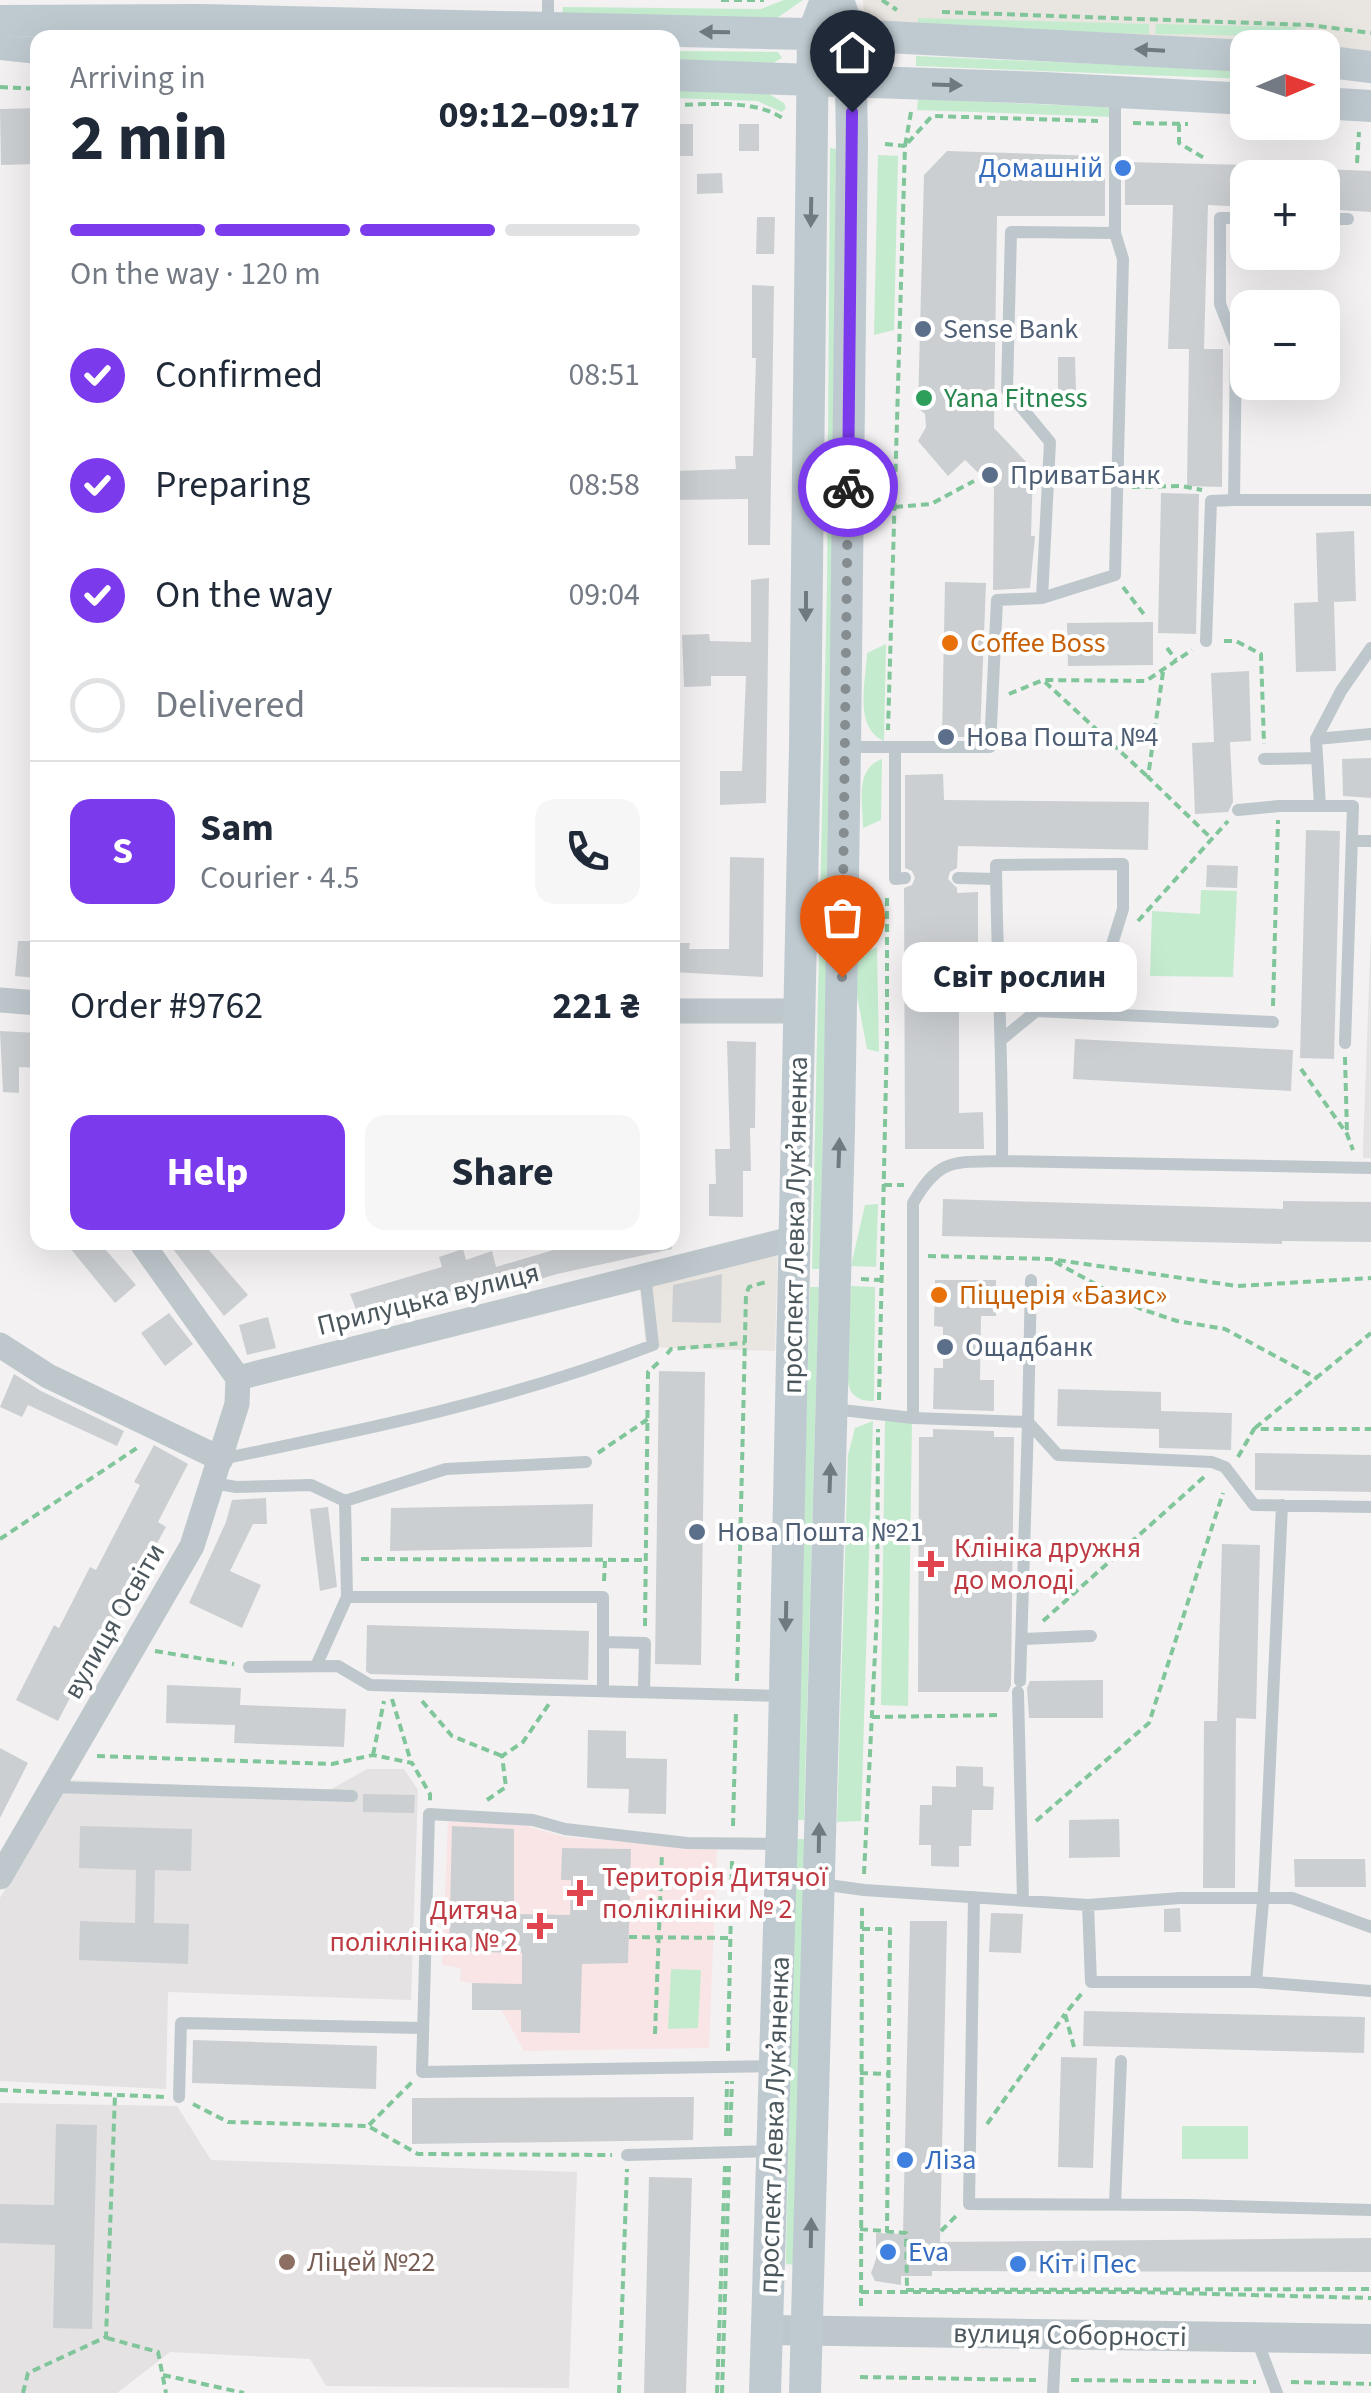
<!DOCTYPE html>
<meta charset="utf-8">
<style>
body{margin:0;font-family:"Source Sans 3",sans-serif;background:#f6f6f7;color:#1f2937;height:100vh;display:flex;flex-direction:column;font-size:38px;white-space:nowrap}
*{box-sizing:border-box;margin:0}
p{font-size:32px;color:#747a83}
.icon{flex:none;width:55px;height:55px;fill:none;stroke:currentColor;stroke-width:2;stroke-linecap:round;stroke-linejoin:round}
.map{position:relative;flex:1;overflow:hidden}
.drawer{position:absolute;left:30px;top:30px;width:650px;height:1220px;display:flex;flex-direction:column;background:#fff;border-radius:20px;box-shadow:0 10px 40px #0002}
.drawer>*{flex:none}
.needle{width:65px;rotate:88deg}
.controls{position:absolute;left:1230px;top:30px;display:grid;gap:20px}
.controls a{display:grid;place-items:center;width:110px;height:110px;border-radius:20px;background:#fff;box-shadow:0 10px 40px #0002;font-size:50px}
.pin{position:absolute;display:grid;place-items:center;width:85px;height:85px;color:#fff;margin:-102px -42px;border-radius:50% 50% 50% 0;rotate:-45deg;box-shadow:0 0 10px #0007}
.pin .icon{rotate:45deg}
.courier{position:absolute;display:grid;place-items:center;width:100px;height:100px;margin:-50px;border:8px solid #7c3aed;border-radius:50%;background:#fff;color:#222;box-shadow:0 2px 12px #0007}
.bubble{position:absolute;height:70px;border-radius:20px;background:#fff;box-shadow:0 10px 40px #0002;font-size:32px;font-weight:700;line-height:70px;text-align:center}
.summary em{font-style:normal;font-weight:700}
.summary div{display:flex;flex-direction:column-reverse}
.summary{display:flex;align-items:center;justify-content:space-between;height:170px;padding:0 40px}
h1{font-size:65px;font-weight:700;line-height:75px}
.bar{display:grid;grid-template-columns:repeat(4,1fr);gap:15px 10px;align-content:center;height:120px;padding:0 40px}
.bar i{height:12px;border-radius:8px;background:#e0e1e3}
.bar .selected{background:#7c3aed}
.bar p{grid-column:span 4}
.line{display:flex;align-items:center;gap:25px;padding:0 40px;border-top:2px solid #e0e1e3}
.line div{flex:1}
.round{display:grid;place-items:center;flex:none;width:105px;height:105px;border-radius:20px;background:#f6f6f7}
ol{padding:0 40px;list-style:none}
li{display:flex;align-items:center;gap:30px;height:110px}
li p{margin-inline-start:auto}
li .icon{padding:10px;border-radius:50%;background:#7c3aed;color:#fff;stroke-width:4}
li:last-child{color:#747a83}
li i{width:55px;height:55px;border:5px solid #e0e1e3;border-radius:50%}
.cta{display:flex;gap:20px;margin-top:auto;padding:20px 40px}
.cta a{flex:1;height:115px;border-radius:20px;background:#7c3aed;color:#fff;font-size:40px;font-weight:700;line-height:115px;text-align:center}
.cta a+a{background:#f6f6f7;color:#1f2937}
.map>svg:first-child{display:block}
</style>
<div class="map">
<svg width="1371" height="2393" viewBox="0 0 1371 2393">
<rect width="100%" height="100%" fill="#f3f1f2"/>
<path fill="#e9e5e0" d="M863,0H1371V53L1300,45L865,29Z
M778,1240L775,1351L646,1347L639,1282Z"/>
<path fill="#e4e2e3" d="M1371,932V1158H1363V1148Z
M367,1769H404L418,1790L411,2000L168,1992L166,2089L0,2081V1898L68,1780L328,1791Z
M0,2103L177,2106L211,2160L577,2172L569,2388L326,2386L310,2359L170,2352L117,2393H0Z"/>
<path fill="#f9e5e6" d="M448,1822L516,1823L565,1837L717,1848L709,2048L524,2051L494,1996L472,1983L460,1981L461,1968L442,1965Z"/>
<path fill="#c5ebcf" d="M784,0H803L777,18L562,15L563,7L761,9Z
M918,18L1149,24V34L918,27Z
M1156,24L1298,27L1288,35L1278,36L1155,34Z
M673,51L778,52L782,58L773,63L673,60Z
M916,56L1237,70L1247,71V79L916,66Z
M673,90L769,94L784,103L786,108L782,112L757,101L673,98Z
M918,99L1103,107L1109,108L1114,117L917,110Z
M830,148L836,149L831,741L820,1269H812L827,585Z
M878,155L898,156L894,330L874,335Z
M886,644L884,741C853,727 866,681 867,653Z
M882,759L881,820L863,828C863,803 854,769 882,759Z
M1201,890L1237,891L1233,977L1150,976L1152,911L1200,914Z
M877,947L879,1052L867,1049L857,996V957Z
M878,1204L876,1267L851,1266L865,1205Z
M851,1286L875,1287L874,1401C865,1401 858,1400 852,1393C841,1379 850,1307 851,1286Z
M810,1287H819L804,1820H796Z
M873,1421L861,1821L837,1822L848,1455L855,1428Z
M885,1421H912L908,1706L881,1705Z
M796,1839H805L795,2265L786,2264V2252Z
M671,1969L701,1970L698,2028L668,2029Z
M1182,2126H1248V2159H1182Z"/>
<path fill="#cccfd2" d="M38,108V164L1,165L0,109Z
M672,124H693V156H672Z
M739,124H759V151H739Z
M947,151L1097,156L1105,162V216H997L994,428L1033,469L1031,536H1035L1030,588L993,590L994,488L965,460L948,476L918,441L926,427L925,414L918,408L924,175Z
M1125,162L1248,165V207L1208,205L1204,349H1223L1222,487L1187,486L1189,349H1168L1173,205H1125Z
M1322,169L1371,171V212L1322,209Z
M722,173L723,193L697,194V174Z
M757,217H775L774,254H756Z
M752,285L774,286L770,545H748V499L672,500V471L736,469L735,456H753L756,358H752Z
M1058,357H1075L1076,391H1058Z
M1161,493L1199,494L1196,634L1158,633Z
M1354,531L1356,601L1334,602L1336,671L1296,672L1294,603L1318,602L1316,533Z
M769,578L766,803L720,805V771H742L746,676H711V686L684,687L682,635L709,634L710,641L751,642V580Z
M945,582L986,583L980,737H942Z
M1153,622V665L1068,666L1067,623Z
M1249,671L1251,741L1230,742L1233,802L1228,812L1195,814L1192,743L1214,742L1211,673Z
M1371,758V798L1343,796L1342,759Z
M943,774L944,800L1149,802L1148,850L958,846L957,868L950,872L948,879L957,888V893L978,892V960H987V995H959V1113L983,1112L984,1149H905L904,888L912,885L915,878L912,871L905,868V775Z
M1306,830L1340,831L1334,1059L1300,1058Z
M730,857L764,858L763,977L672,972V943H690L689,949H729Z
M1207,865L1238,866L1237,888L1206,887Z
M18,941H38V978L15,976Z
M0,1031L38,1033V1068L19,1067V1093L3,1092Z
M1075,1039L1293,1050L1291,1091L1073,1079Z
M727,1041L756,1042L755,1128H750L751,1171H743V1217L709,1216V1184H716L715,1149H730Z
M943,1199L1283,1209V1201L1371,1202V1242L1282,1241V1244L942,1236Z
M65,1242H99L136,1285L115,1303Z
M181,1242H202L248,1295L224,1316L173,1249Z
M602,1242H671L672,1249L557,1274L493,1293L490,1280L359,1317L350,1294L442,1267L439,1257L463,1249L466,1260L492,1251L496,1267L577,1243L578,1247Z
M722,1274L721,1323L672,1322L673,1285Z
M935,1280H996V1316H981L980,1380H994V1411L933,1409L934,1368H943V1327L934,1326Z
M169,1313L193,1344L165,1366L141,1333Z
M268,1317L276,1348L247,1355L239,1325Z
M659,1371L705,1372L701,1665L655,1664Z
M14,1374L41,1391L124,1431L117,1446L28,1405L22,1417L0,1407Z
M1058,1389L1161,1392V1411L1232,1413L1231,1450L1159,1448V1429L1057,1426Z
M933,1429L994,1431V1437H1014L1011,1685L1008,1692H918L919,1437H933Z
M154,1445L188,1464L158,1522L166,1527L102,1642L100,1640L58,1721L16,1700L54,1625L59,1628L90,1567L96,1570L140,1485L134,1482Z
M1255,1453L1371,1455V1492L1255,1490Z
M266,1498L267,1524H253L230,1571L261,1585L242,1628L189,1603L226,1522L232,1500Z
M593,1504L592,1547L390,1551L391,1508Z
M328,1507L337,1587L320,1591L310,1509Z
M1222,1544L1260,1545L1256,1719L1236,1718L1235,1888H1203L1204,1721H1217Z
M367,1625L589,1631L588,1680L370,1674L366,1671Z
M1103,1680V1718H1029L1027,1688L1030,1681Z
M167,1685L241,1688L240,1705L346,1709L344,1747L234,1743L235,1725L166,1723Z
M588,1730L626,1731V1758L667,1759L666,1814L628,1813L629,1789L587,1788Z
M0,1748L28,1763L0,1818Z
M956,1766L983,1767V1786L994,1787L993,1810H972L971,1846H959V1867L931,1866V1845H919L920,1805H932V1786L956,1787Z
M363,1794L415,1795L414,1813L363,1812Z
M1119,1819L1120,1857L1069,1858V1820Z
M80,1826L192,1829L191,1871L155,1870L154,1923L189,1924L188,1964L79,1960L80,1921L135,1923L136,1870L79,1868Z
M452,1826L514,1829V1914L570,1915L571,1880H561L562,1848L631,1849L628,1963L582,1964L580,2033L521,2032V2010H472V1983L522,1984V1953L449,1951Z
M1294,1859H1365L1366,1887H1295Z
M1180,1908L1181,1932H1164V1909Z
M991,1913L1023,1914L1021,1953L989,1952Z
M910,1921H947L940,2242L1371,2238V2272L932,2271V2276H901V2285L875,2281L871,2273L876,2259V2233L903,2234Z
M1084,2011L1365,2017L1364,2053L1083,2046Z
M193,2040L377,2046L376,2089L192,2083Z
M1061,2057L1097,2058L1093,2168L1058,2167Z
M694,2097L693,2140L412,2144V2098Z
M56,2124L97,2125L92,2329L53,2328L55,2245L0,2243V2204L54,2205Z
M649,2177L692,2178L686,2393H644Z"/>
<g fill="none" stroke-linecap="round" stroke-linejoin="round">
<path stroke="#81c69a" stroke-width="4" stroke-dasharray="8 5" stroke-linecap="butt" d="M721,0H764
M882,0L897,10
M942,12L1310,25L1371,33
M0,87L38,89
M672,105C707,105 756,98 785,120
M911,112L905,146L932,116L1098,121
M1133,123L1188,124
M1179,124V143L1204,158
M1253,125L1308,126
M885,144L905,146L888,730
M1357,163L1359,132
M1132,487L1181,486L1202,490
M895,507L931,504L974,481
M1123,587L1146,617
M1224,641H1236L1261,654L1264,744
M1167,648L1176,660
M1163,672L1148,777L1212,839
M1045,682L1148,777
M1009,694L1043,680L1146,681L1192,650
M1138,921L1228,821
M1273,1006L1278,820
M1345,1057L1347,1133
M1301,1069L1347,1134L1353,1150
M884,1185H904
M928,1256L1050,1259L1237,1286L1371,1278
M1055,1262L1141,1309L1177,1321L1225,1329L1318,1379
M861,1279L881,1280
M667,1354L671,1349L745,1343
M879,1400L887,1034V894
M1255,1428L1371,1333
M598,1453L648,1419
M1238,1457L1254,1429H1371
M0,1539L140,1446
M361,1559L646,1560
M604,1581L605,1561
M1043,1621L1204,1477
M645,1626L648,1372L660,1361
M155,1651L234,1664
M737,1681L746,1294L749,1287L769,1281
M392,1699L411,1762
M422,1701L452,1736L502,1756
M872,1717L1002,1715
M373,1755L384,1701
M97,1756L332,1764L373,1755L412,1763L430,1794V1801
M487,1800L506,1787L502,1756L523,1742L549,1704
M1036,1821L1149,1723L1223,1493
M733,1826L736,1711
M864,1874L877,1613L878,1429
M862,1929H890L887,2232
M629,1937L730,1938
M655,2034L662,1853
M1074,2047L1065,2014L1082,1993
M728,2051L732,1861
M860,2073L889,2074
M0,2090L165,2097
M193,2104L228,2122L368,2126L418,2154L612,2155
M987,2124L1065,2014
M369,2125L412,2082
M726,2136L727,2081
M730,2136L732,2081
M860,2229L906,2233L907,2288
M941,2231L958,2214
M906,2290L1371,2289
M861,2292H1136L1371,2298
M861,2306L862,1904
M107,2338L158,2352L166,2393
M163,2375L244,2393
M860,2377L1036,2380
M1071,2380L1256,2382
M1291,2382L1371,2384
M23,2393L28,2373L106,2337L115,2095
M619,2393L627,2169
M717,2393L725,2166
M722,2393L729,2166"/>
<path stroke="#bec7cc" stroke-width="12" d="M548,27V0
M1248,218H1220V304L1236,345L1234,500H1371
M1322,219H1348
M1042,598L1050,442L1007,390L1011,232L1115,233
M1206,641L1211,501L1234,500
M1371,648L1341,691L1316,739L1371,734
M1316,739L1320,806
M846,747H990L997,600L1042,598L1115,575L1123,259L1115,233V94
M895,748V879L905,878
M1264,759L1317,758
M1238,810L1279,806H1353L1345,1043
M1352,841H1371
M958,878L996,879
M1035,1011L1273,1022
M1002,1161L1371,1168
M833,1409L913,1418L1028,1422L1031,1280
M913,1418V1203C939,1158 953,1162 1002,1161C1003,1062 997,964 996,865L1123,864V909L1110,951L1002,1039
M221,1459C369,1429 511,1400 653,1345L645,1275
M213,1483L236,1487L311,1485L345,1501L347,1597
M345,1501L446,1469L586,1462
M1024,1639L1091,1636
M603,1642L645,1643L644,1690
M317,1664L347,1597H603V1689
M249,1667L338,1666L370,1685L785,1696
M1020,1681L1028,1422L1058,1455L1212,1462L1225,1467L1254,1505L1371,1507
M1018,1692L1023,1900
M53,1787L352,1796
M821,1884L864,1890L1088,1905L1180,1898H1292L1371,1927
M974,1897L969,2204L1190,2205L1371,2210
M1088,1905L1091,1982H1256L1371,1991
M1256,1982L1264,1889L1282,1505
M772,2066L422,2072L429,1814L533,1820L565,1829L687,1843L779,1844
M179,2097L181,2023L422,2028
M627,2155L770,2151
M1115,2204L1121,2061
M1257,2340L1277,2393
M1053,2393L1056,2335"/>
<path stroke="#bec7cc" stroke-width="25" d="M0,1000L38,1003
M672,1011H799
M141,1242L238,1378L795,1238
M0,1345L48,1376L221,1459
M0,1877L192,1546L237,1404L238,1378"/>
<path stroke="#bec7cc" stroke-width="30" d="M769,2330L1371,2339"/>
<path stroke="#bfcad0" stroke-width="32" d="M0,21L199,20L850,35L1248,56
M0,44L38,48
M1322,61L1371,67
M672,75L1044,88L1248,99
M1322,103L1371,106
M765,2393L782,1829L805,747L813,34L826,0
M805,2393L839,1130L845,747L852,142L850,35L838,0"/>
</g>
<defs><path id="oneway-solid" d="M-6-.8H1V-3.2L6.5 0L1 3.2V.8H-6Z" transform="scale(2.5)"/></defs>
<g fill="#6e7a80">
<use href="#oneway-solid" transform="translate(715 32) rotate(-179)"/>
<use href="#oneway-solid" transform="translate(1150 50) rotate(-177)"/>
<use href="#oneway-solid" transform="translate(947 85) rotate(2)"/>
<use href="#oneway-solid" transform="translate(811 212) rotate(91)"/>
<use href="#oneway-solid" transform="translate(806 606) rotate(90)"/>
<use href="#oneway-solid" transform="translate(839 1153) rotate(-88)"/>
<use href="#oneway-solid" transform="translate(830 1478) rotate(-88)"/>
<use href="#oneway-solid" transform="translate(786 1616) rotate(91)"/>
<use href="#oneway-solid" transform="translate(819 1838) rotate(-89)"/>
<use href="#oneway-solid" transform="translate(811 2233) rotate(-89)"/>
</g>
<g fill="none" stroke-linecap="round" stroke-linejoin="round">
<path stroke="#868d91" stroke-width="10" stroke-dasharray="0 18" d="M842,977L848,487"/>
<path stroke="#7c3aed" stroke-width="12" d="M848,487L852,112"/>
</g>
<g fill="#3f7fe0" stroke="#fff" stroke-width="4">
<circle cx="1123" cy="168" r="10"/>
<circle cx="905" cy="2160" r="10"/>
<circle cx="888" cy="2252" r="10"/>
<circle cx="1018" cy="2264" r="10"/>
</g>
<g fill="#5c6f8a" stroke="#fff" stroke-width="4">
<circle cx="923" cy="329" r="10"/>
<circle cx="990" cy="475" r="10"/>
<circle cx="946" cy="737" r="10"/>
<circle cx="945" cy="1347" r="10"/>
<circle cx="697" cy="1532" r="10"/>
</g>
<circle fill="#2e9e5b" stroke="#fff" stroke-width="4" cx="924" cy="398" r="10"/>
<g fill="#e8710a" stroke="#fff" stroke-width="4">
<circle cx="950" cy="643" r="10"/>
<circle cx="939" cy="1295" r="10"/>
</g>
<g fill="#e0444e" stroke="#fff" stroke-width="4">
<path d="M926 1549h10v10h10v10h-10v10h-10v-10h-10v-10h10z"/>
<path d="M575 1878h10v10h10v10h-10v10h-10v-10h-10v-10h10z"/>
<path d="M535 1911h10v10h10v10h-10v10h-10v-10h-10v-10h10z"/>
</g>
<circle fill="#8d6e63" stroke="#fff" stroke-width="4" cx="287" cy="2262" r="10"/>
<g text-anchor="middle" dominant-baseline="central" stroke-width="8" stroke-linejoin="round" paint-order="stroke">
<g font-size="28" fill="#366cbe" stroke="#fff" text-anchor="start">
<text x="1103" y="168" text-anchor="end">Домашній</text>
<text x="925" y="2160">Ліза</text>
<text x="908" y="2252">Eva</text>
<text x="1038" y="2264">Кіт і Пес</text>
</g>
<g font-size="28" fill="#4e5e75" stroke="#fff" text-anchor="start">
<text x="943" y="329">Sense Bank</text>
<text x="1010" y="475">ПриватБанк</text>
<text x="966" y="737">Нова Пошта №4</text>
<text x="965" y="1347">Ощадбанк</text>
<text x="717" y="1532">Нова Пошта №21</text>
</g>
<g font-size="28" fill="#27864d" stroke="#fff" text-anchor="start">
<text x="944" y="398">Yana Fitness</text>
</g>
<g font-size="28" fill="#c56008" stroke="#fff" text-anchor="start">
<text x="970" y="643">Coffee Boss</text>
<text x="959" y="1295">Піццерія «Базис»</text>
</g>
<g font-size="28" fill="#4b575d" stroke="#fff">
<text transform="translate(795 1225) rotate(-89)">проспект Левка Лукʼяненка</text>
<text transform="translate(428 1299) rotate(-14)">Прилуцька вулиця</text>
<text transform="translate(114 1621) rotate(-60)">вулиця Освіти</text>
<text transform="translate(774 2125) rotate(-88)">проспект Левка Лукʼяненка</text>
<text transform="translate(1070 2335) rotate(1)">вулиця Соборності</text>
</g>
<g font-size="28" fill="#be3a42" stroke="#fff" text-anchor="start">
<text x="954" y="1548">Клініка дружня<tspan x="954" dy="32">до молоді</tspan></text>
<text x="602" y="1877">Територія Дитячої<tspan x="602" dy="32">поліклініки № 2</tspan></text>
<text x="518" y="1910" text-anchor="end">Дитяча<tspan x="518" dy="32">поліклініка № 2</tspan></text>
</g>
<g font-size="28" fill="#785e54" stroke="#fff" text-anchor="start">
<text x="307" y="2262">Ліцей №22</text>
</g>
</g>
</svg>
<div class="controls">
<a><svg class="needle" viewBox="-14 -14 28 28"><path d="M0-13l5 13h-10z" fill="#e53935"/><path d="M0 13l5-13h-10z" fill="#747a83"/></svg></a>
<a>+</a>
<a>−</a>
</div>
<div class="pin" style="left:842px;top:977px;background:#ea580c"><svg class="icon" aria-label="bag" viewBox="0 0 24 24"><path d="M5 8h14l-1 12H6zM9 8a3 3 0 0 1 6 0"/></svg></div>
<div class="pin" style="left:852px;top:112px;background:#1f2937"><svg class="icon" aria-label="home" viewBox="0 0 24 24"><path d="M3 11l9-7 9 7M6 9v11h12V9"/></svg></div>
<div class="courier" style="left:848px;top:487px"><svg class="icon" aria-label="bike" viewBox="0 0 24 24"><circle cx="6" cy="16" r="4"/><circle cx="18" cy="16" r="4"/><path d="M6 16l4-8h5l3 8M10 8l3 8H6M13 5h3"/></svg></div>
<div class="bubble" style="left:902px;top:942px;width:235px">Світ рослин</div>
<section class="drawer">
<div class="summary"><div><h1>2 min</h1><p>Arriving in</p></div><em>09:12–09:17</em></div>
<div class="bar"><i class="selected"></i><i class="selected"></i><i class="selected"></i><i></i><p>On the way · 120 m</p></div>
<ol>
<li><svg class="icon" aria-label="check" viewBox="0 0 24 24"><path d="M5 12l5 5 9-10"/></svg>Confirmed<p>08:51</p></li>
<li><svg class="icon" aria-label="check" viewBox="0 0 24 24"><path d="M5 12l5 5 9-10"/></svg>Preparing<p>08:58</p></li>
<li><svg class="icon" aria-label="check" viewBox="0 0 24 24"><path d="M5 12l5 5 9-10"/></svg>On the way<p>09:04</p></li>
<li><i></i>Delivered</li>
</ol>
<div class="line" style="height:180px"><b class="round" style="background:#7c3aed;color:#fff">S</b><div><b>Sam</b><p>Courier · 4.5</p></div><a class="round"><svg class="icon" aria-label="phone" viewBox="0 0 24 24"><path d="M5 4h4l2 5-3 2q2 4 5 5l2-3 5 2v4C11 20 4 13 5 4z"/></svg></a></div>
<div class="line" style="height:130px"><div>Order #9762</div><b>221 ₴</b></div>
<div class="cta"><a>Help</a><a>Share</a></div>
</section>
</div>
